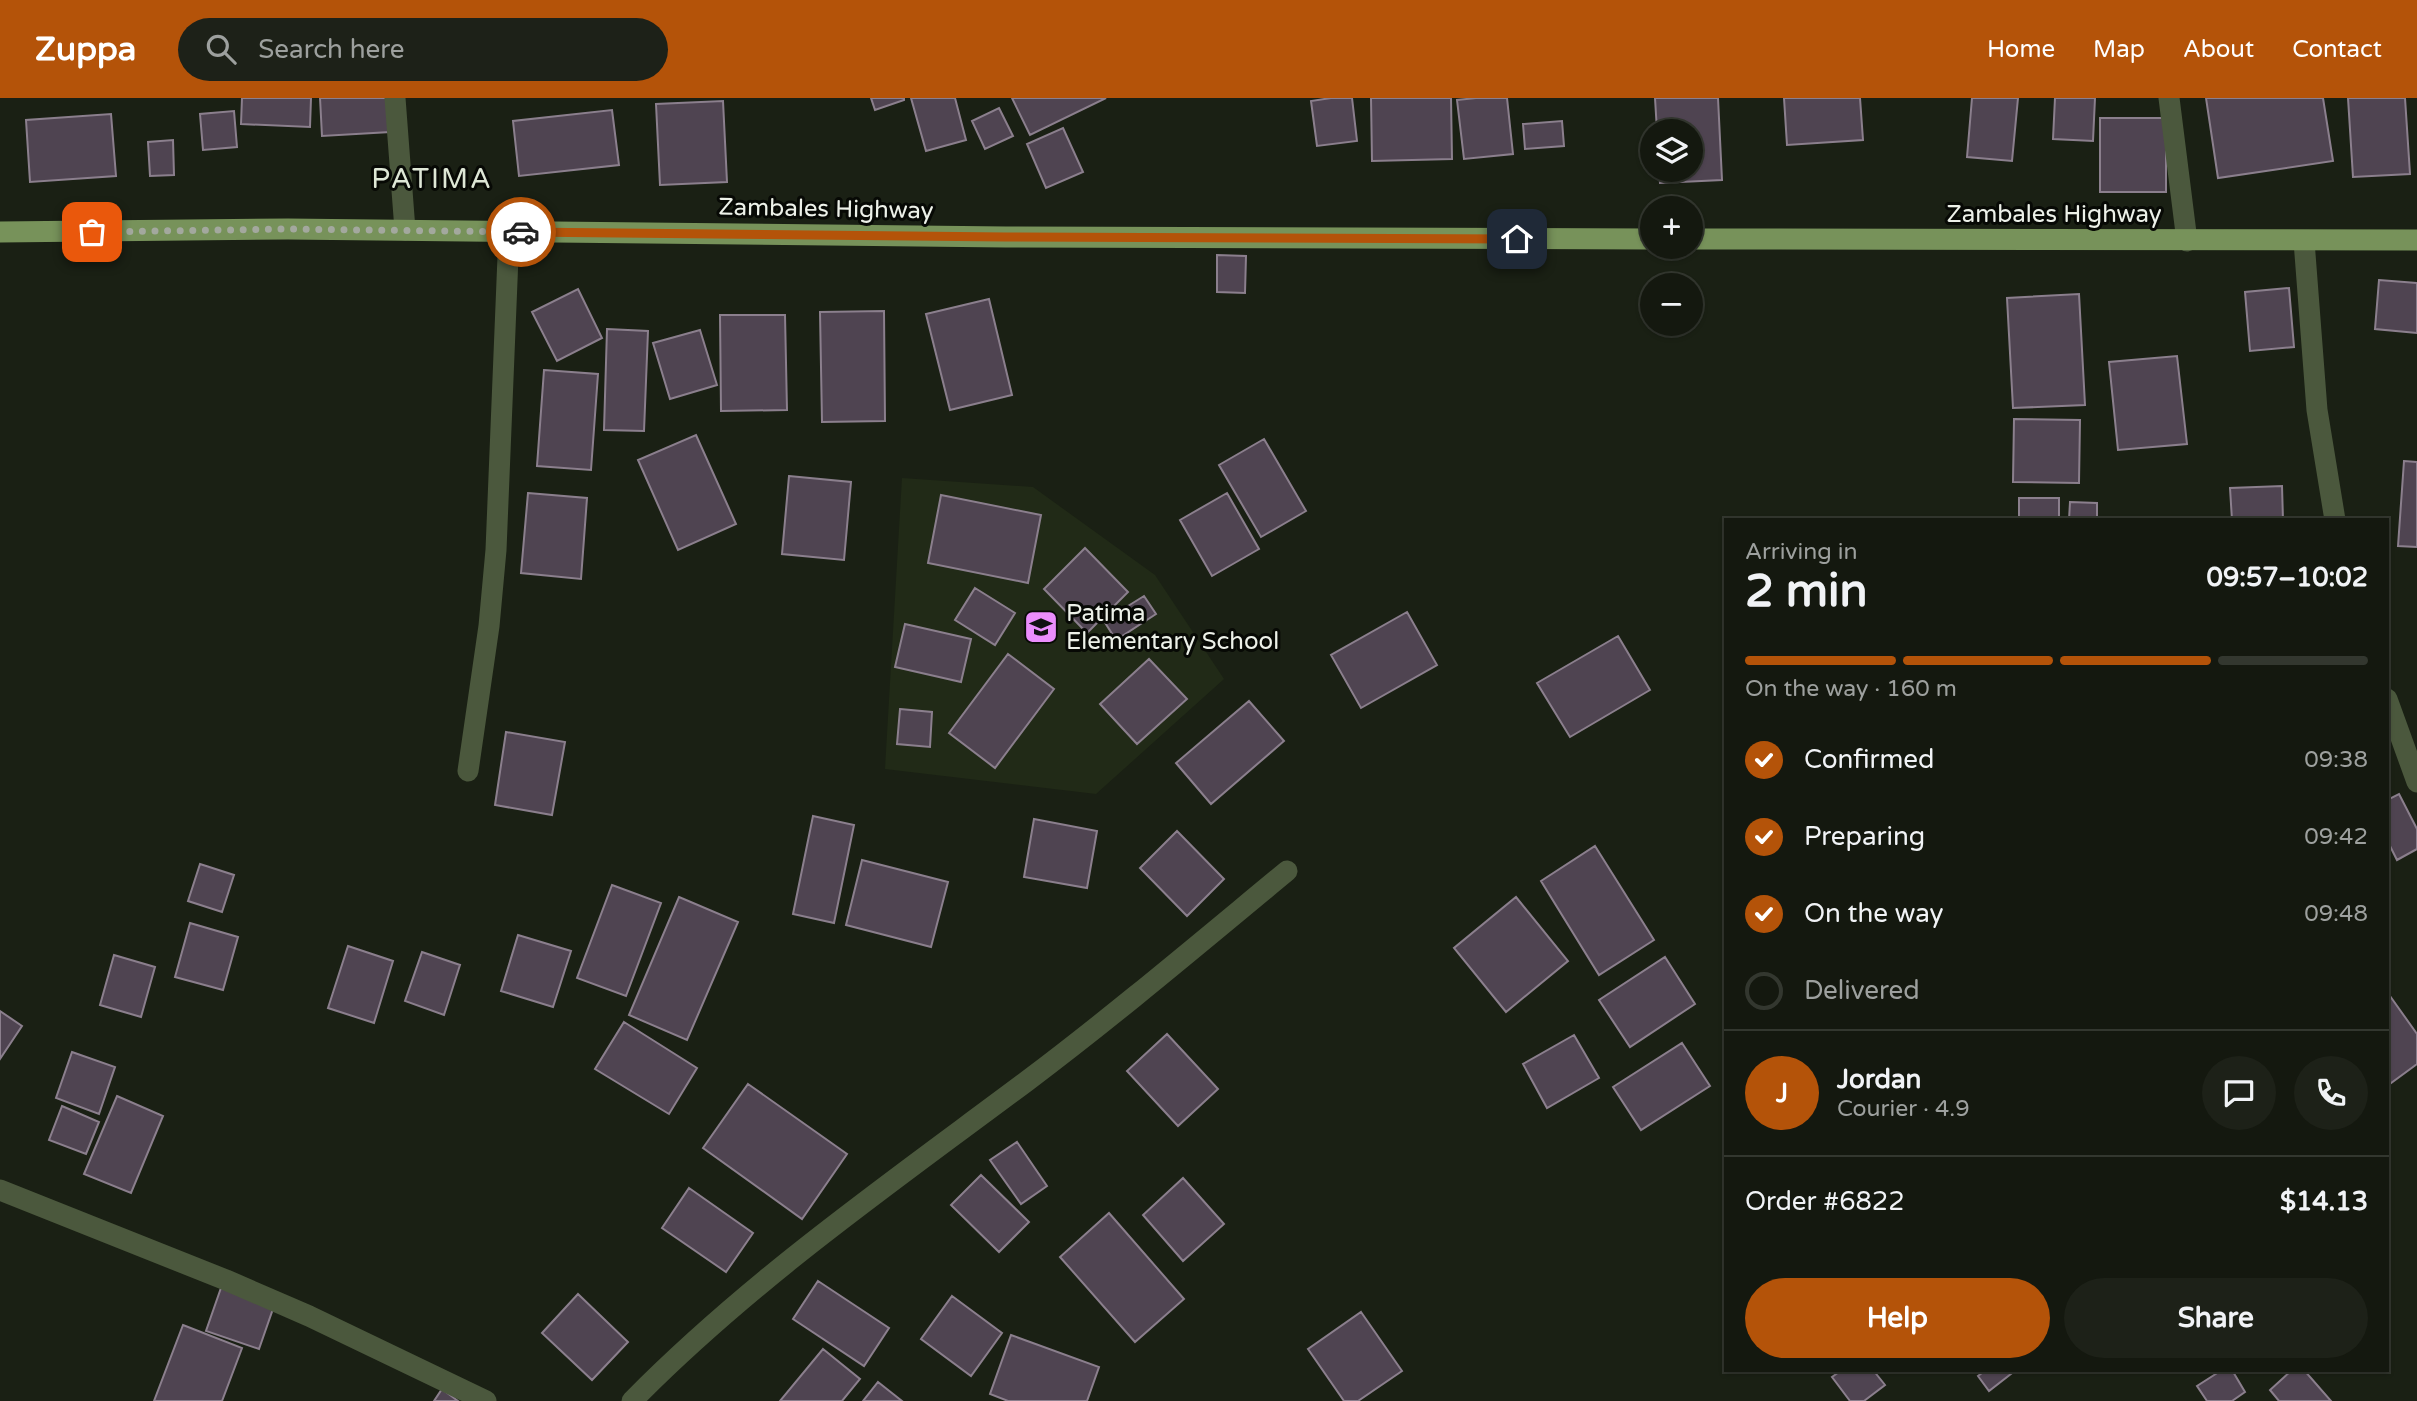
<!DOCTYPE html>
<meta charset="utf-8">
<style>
body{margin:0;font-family:"Varela Round",sans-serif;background:#1d2118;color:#f1f3f6;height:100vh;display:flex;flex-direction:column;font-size:26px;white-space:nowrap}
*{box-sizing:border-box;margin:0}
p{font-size:23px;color:#9da09e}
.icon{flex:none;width:38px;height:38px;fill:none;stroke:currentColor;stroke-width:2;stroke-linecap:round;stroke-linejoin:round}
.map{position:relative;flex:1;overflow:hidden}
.drawer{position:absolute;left:1724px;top:420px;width:665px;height:854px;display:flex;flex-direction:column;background:#14180f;border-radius:0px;box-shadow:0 2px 5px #0004,0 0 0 2px #33372f}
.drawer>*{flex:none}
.fabs{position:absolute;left:1640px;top:21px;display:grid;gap:14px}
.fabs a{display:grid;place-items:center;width:63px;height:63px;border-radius:50%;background:#14180f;box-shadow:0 2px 5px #0004,0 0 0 2px #33372f;font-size:35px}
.pin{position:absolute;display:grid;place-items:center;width:60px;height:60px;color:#fff;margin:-30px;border-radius:14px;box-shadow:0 4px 10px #0006}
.courier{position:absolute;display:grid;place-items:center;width:70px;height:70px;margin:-35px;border:5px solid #b45309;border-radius:50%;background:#fff;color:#222;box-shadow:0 2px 9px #0007}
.headline em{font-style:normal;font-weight:700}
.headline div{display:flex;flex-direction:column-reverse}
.headline{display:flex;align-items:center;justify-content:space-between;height:119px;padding:0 21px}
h1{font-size:46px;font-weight:700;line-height:52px}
.bar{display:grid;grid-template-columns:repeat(4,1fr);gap:10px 7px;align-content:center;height:84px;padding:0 21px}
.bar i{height:9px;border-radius:5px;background:#33372f}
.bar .active{background:#b45309}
.bar p{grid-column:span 4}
.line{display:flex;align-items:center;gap:18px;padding:0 21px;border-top:2px solid #33372f}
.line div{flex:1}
.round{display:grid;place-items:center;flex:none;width:74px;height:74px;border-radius:37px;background:#1d2118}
ol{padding:0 21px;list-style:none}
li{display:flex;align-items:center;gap:21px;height:77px}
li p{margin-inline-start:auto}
li .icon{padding:7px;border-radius:50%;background:#b45309;color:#fff;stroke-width:4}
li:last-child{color:#9da09e}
li i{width:38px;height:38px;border:4px solid #33372f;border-radius:50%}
.action{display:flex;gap:14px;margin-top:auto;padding:14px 21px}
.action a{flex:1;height:80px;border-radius:42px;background:#b45309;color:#fff;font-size:28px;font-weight:700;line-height:80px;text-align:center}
.action a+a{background:#1d2118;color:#f1f3f6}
header{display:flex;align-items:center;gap:42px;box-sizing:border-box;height:98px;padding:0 35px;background:#b45309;color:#fff}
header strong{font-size:33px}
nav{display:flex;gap:38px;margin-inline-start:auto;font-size:24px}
.search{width:490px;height:63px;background:#1d2118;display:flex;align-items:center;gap:18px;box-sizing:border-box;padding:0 24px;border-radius:38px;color:#9da09e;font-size:26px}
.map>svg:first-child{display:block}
</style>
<header>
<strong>Zuppa</strong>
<div class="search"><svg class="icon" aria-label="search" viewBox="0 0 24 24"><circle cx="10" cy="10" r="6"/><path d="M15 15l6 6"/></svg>Search here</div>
<nav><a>Home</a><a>Map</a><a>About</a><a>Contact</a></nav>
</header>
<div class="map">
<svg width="2417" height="1303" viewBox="0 0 2417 1303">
<rect width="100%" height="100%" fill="#1a2014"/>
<path fill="#212a17" d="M902,380L1033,389L1155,477L1224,581L1096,696L885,671Z"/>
<path fill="#4f4451" stroke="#8b7f8d" stroke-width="2" d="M242,0H311L310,29L241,26Z
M320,0H388L390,34L322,38Z
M871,0H904V2L875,12Z
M911,0H955L966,42L926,53Z
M1012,0H1106L1030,37Z
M1331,0H1352L1357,43L1317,48L1311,3Z
M1371,0H1451L1452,61L1372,63Z
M1476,0H1507L1513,56L1464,61L1457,2Z
M1655,0H1718L1722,82L1660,85L1659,72H1690V33H1657Z
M1784,0H1860L1863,42L1787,47Z
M1972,0H2018L2012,63L1967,59Z
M2055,0H2095L2093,43L2053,41Z
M2206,0H2323L2333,63L2218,80Z
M2348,0H2405L2410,76L2353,79Z
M723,3L727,84L660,87L656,6Z
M999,10L1013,38L985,51L972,23Z
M612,12L619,67L519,78L513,23Z
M234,13L237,49L203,52L200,16Z
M111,16L116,78L30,84L26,22Z
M2100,20H2166V94H2100Z
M1562,23L1564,48L1525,51L1523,26Z
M1063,30L1083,74L1046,90L1027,46Z
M173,42L174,77L150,78L148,44Z
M1217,157L1246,158L1245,195L1217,194Z
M2379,182L2417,185V235L2375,231Z
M2289,190L2294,249L2250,253L2245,194Z
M578,191L602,240L557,263L532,214Z
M2079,196L2085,307L2013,310L2007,200Z
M989,201L1012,297L950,312L926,216Z
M884,213L885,323L822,324L820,214Z
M720,217H785L787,312L721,313Z
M607,231L648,233L644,333L604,332Z
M700,232L717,287L670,301L653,245Z
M2177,258L2187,346L2118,352L2109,264Z
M544,272L598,276L591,372L537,368Z
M2014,321L2080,322L2079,385L2013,384Z
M696,337L736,426L678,452L638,362Z
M1264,341L1306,413L1261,439L1219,367Z
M2404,363L2417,364V449L2398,448Z
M789,378L851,384L844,462L782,456Z
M2282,388L2283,422H2232L2230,390Z
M528,395L587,400L581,481L521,475Z
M1227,395L1259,451L1212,478L1180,422Z
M941,397L1041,417L1028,485L928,465Z
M2019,400H2059V422H2019Z
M2070,404L2097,405V422H2069Z
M1085,450L1128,494L1087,535L1044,491Z
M975,490L1015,515L995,547L955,522Z
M1144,498L1156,516L1116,542L1104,523Z
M1407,514L1437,567L1361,610L1331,557Z
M905,526L971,541L961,584L895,569Z
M1618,538L1650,592L1570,639L1537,585Z
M1008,556L1054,591L995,670L949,635Z
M1149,561L1187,601L1137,646L1100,606Z
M1249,603L1284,643L1211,706L1176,665Z
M900,611L932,614L930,649L897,646Z
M506,634L565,644L552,717L495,707Z
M2399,696L2417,731V751L2397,762L2387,742V702Z
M813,718L854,727L834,825L793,816Z
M1034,721L1097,733L1087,790L1024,779Z
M1177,733L1224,781L1187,818L1140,770Z
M1595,748L1654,842L1599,877L1541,783Z
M862,762L948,784L931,849L846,827Z
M200,766L234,777L222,814L188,803Z
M612,787L661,805L626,898L577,880Z
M679,799L738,824L687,942L629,917Z
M1516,799L1568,863L1506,914L1454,850Z
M190,825L238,839L223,892L175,879Z
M518,837L571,853L553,909L501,893Z
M348,848L393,863L374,925L328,910Z
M422,854L460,867L444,917L405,903Z
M114,857L155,869L141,919L100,907Z
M1665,859L1695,906L1630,949L1599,902Z
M2390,898L2417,936V966L2387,988V900Z
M0,913L22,928L0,961Z
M624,924L697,970L669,1016L595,971Z
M1167,936L1218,991L1178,1028L1127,973Z
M1574,937L1599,980L1547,1010L1523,966Z
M1682,945L1710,988L1641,1032L1613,989Z
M72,954L115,969L99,1016L56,1000Z
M748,986L847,1056L802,1121L703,1050Z
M117,998L163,1018L131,1095L84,1076Z
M62,1008L99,1024L86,1056L49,1042Z
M1017,1044L1047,1088L1021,1106L990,1062Z
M981,1077L1029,1124L999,1154L951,1107Z
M1183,1080L1224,1126L1183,1163L1143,1117Z
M689,1090L753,1135L726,1174L662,1130Z
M1109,1115L1184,1201L1135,1244L1060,1159Z
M818,1183L889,1230L864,1268L793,1221Z
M222,1187L275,1205L259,1251L206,1233Z
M578,1196L628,1244L592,1282L542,1235Z
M952,1198L1002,1235L971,1278L921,1241Z
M1361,1214L1402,1273L1358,1303H1344L1308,1251Z
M183,1227L242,1250L222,1303H154Z
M1011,1237L1099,1269L1087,1303H1008L990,1296Z
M823,1251L860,1281L842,1303H780Z
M1842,1272H1873L1885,1287L1864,1303H1850L1832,1279Z
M1986,1272H2016L1989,1293L1978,1278Z
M2222,1272H2232L2245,1294L2232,1303H2207L2197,1288Z
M2292,1272H2304L2331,1303H2279L2270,1292Z
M878,1284L902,1303H863Z
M442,1291L458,1303H434Z"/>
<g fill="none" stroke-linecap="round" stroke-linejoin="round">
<path stroke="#4b583d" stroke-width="21" d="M395,0L405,132
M2169,0L2187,143
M2304,143L2317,312L2335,422
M2387,601L2417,684
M468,673L489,528L496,452L509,134
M0,1092L226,1182L309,1218L486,1303
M632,1303C751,1182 892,1084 1027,983C1116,916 1201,844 1287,773"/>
<path stroke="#77925a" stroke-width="21" d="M0,134L288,131L1006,139L1652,141
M1690,141L2417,142"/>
</g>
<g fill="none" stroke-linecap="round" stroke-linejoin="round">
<path stroke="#a3a89e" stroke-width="7" stroke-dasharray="0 12.6" d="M92,134L288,131L521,134"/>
<path stroke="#b45309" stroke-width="9" d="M521,134L1006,139L1517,141"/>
</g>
<defs>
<g id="school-square" transform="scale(1.75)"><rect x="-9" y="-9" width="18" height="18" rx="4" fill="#eb8dfc" stroke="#070905"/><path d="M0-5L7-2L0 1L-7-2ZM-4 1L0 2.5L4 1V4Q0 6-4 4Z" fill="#111"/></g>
</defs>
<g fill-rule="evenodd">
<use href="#school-square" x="1041" y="529"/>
</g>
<g text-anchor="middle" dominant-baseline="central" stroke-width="6" stroke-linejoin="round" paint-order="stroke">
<g font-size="24" fill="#edf1e9" stroke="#070905">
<text transform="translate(826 111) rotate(1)">Zambales Highway</text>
<text x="2054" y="116">Zambales Highway</text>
</g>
<g font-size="24" fill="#edf1e9" stroke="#070905" text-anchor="start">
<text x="1066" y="515">Patima<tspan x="1066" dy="28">Elementary School</tspan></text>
</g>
<g font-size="28" letter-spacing="2" fill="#dee7d6" stroke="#070905">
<text x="432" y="81">PATIMA</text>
</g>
</g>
</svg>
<div class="fabs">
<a><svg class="icon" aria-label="layers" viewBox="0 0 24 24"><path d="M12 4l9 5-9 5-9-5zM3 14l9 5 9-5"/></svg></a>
<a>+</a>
<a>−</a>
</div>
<div class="pin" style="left:92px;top:134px;background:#ea580c"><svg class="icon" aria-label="bag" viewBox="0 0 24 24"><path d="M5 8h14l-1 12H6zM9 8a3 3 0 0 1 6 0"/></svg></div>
<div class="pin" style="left:1517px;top:141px;background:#1f2937"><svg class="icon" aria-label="home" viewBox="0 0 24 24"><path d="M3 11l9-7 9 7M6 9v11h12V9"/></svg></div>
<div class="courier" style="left:521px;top:134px"><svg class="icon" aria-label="car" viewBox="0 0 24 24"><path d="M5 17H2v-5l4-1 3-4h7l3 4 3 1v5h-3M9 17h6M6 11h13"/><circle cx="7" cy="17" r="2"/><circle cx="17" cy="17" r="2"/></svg></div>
<section class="drawer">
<div class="headline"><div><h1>2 min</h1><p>Arriving in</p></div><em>09:57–10:02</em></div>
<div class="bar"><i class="active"></i><i class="active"></i><i class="active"></i><i></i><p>On the way · 160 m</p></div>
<ol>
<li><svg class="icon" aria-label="check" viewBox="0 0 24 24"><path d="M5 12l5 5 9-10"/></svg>Confirmed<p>09:38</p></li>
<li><svg class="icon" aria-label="check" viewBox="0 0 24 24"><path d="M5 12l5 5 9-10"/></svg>Preparing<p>09:42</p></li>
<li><svg class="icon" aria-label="check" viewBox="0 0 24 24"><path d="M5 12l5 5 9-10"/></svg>On the way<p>09:48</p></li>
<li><i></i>Delivered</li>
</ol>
<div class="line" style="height:126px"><b class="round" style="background:#b45309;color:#fff">J</b><div><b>Jordan</b><p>Courier · 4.9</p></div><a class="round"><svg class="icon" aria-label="chat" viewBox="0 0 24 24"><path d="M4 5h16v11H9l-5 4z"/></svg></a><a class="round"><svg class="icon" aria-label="phone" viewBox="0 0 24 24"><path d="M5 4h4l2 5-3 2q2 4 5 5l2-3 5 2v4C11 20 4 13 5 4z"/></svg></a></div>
<div class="line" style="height:91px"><div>Order #6822</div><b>$14.13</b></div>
<div class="action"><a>Help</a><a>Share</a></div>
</section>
</div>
